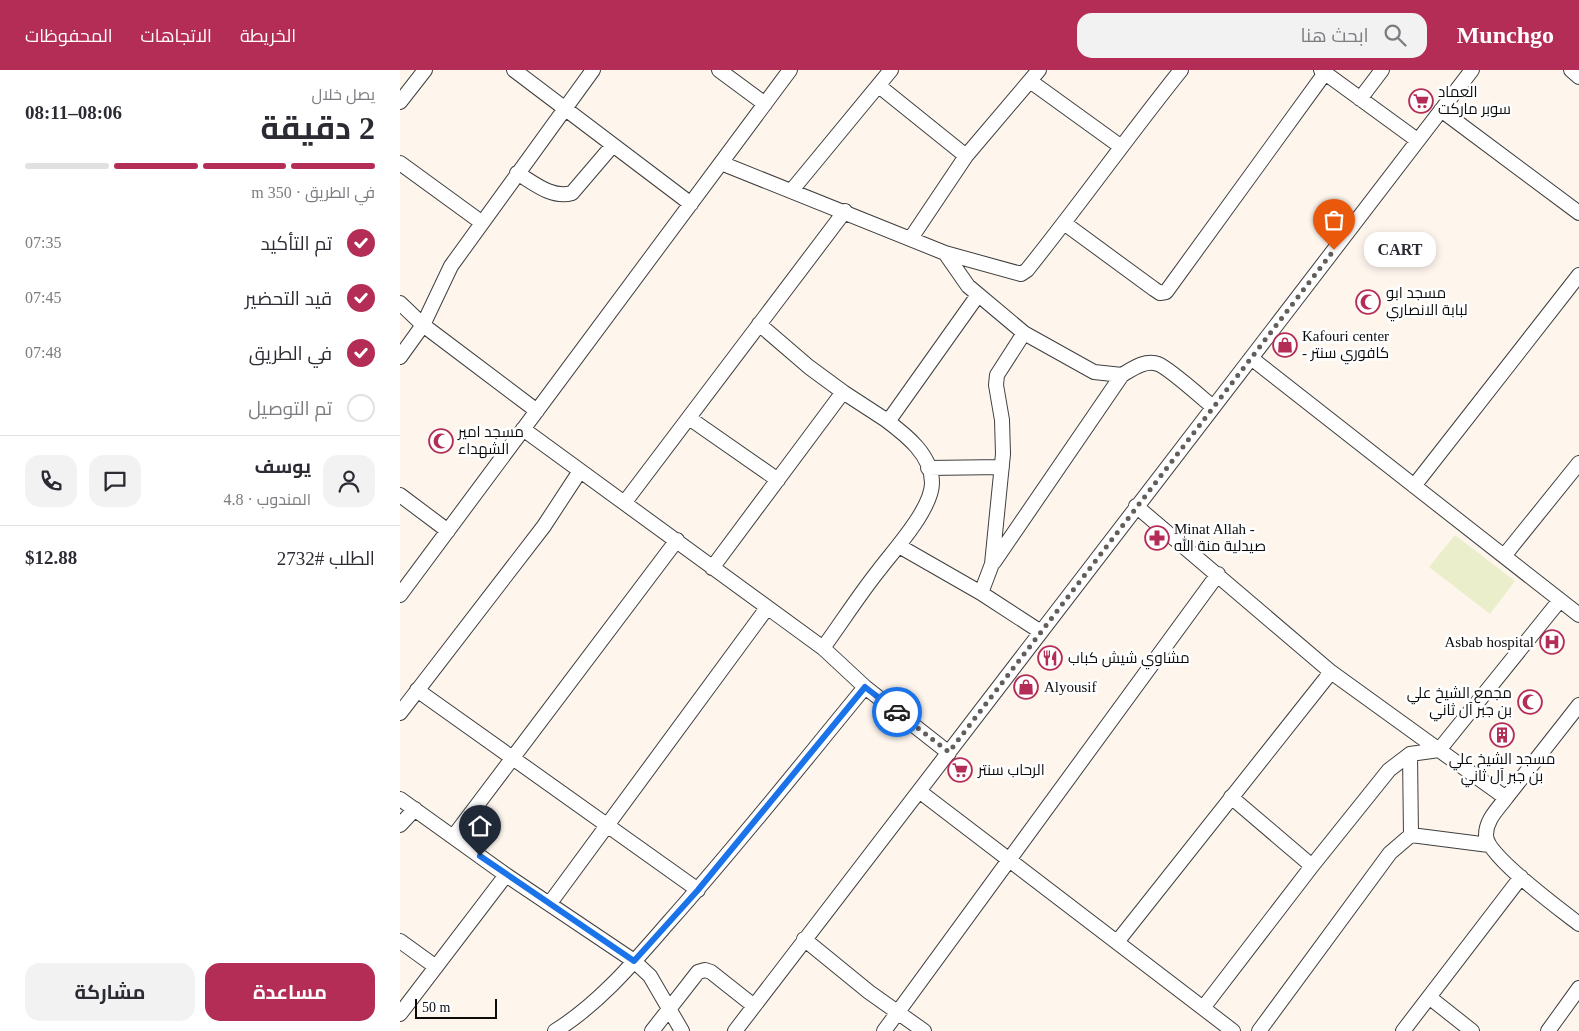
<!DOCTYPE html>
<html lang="ar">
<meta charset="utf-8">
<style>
body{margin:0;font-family:"Times New Roman",Cairo,serif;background:#f2f2f3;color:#2b2b33;direction:rtl;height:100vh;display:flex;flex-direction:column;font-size:19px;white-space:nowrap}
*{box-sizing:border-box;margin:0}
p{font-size:16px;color:#7c7c81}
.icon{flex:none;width:28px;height:28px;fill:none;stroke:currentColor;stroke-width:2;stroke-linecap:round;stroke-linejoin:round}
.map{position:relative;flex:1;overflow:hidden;direction:ltr}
.side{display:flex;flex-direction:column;background:#fff;width:400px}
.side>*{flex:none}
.scale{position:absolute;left:15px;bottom:12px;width:82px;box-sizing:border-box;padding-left:5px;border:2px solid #0c0c0c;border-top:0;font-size:14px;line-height:18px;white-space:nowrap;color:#0c0c0c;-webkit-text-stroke:4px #fff;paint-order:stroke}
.pin{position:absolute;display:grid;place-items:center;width:42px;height:42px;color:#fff;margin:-51px -21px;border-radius:50% 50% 50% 0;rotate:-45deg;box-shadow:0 0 5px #0007}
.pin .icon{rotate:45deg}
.courier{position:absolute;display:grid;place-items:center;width:50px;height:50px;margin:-25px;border:4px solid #1a73e8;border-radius:50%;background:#fff;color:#222;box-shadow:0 1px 6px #0007}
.bubble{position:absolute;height:35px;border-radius:15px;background:#fff;box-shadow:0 2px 8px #0003;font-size:16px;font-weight:700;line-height:35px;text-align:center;direction:rtl}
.head em{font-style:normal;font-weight:700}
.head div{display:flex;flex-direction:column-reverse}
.head{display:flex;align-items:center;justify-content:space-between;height:85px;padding:0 25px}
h1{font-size:32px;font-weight:700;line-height:38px}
.bar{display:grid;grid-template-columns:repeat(4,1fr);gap:8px 5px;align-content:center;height:60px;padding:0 25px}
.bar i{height:6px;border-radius:4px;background:#e1e1e2}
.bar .selected{background:#b42d57}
.bar p{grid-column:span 4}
.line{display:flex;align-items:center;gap:12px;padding:0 25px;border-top:1px solid #e1e1e2}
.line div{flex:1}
.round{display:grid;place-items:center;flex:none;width:52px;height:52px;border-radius:15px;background:#f2f2f3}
ol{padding:0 25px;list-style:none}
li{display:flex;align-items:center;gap:15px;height:55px}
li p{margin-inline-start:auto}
li .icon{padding:5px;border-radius:50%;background:#b42d57;color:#fff;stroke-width:4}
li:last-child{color:#7c7c81}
li i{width:28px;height:28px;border:2px solid #e1e1e2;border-radius:50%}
.button{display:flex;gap:10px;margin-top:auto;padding:10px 25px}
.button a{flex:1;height:58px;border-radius:15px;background:#b42d57;color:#fff;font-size:20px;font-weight:700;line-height:58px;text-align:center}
.button a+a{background:#f2f2f3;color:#2b2b33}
header{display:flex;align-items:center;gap:30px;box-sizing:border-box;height:70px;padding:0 25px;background:#b42d57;color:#fff}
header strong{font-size:24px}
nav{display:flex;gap:28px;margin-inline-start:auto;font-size:18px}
.search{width:350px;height:45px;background:#f2f2f3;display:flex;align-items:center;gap:12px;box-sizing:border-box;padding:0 18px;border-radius:15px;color:#7c7c81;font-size:19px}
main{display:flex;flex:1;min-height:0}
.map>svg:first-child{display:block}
</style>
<header>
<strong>Munchgo</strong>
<div class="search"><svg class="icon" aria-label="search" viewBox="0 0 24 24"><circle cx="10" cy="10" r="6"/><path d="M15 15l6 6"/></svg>ابحث هنا</div>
<nav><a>الخريطة</a><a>الاتجاهات</a><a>المحفوظات</a></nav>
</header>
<main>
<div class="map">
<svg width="1179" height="961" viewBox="0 0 1179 961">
<rect width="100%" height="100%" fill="#fef6ed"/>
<path fill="#ebeeca" d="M1055,465L1115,511L1090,544L1029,497Z"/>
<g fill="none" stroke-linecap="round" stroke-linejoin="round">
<g stroke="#3f3f3f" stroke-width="16">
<path id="minor" d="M114,0L291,134
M319,0L365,34
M921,0L1017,70
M1171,0L1179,7
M630,11L720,76
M479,16L566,86L639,0
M960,29L982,0
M0,32L25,0
M1041,40L1179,143
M0,93L81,152
M321,93L545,183L621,204L627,200C680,134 728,66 781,0
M117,103C134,113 152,129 172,123L213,75
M392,120L491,0
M664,153L754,219L760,223L766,222L925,3
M511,168L566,86
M545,183L568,216L624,263L694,302L722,305C732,299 746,289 758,294C769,298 802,328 813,337
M0,233L23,255L137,341
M359,254L409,297L443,322
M624,263L597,305L596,315L602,350L603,384L592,494L581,523L641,562
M0,287L23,255L51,196L193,0
M851,288L1179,545
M289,348L378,410
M123,359L423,578L465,617L549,683
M528,398L602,397
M1014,416L1179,205
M0,425L48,461
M225,432L445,141
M736,436L931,602L1039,680L1160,530
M499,476L581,523
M1104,486L1179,393
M594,492L722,305
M312,498L443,322L486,350L492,346L578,225
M0,525L390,0
M423,578C442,552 459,525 479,500C494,480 532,439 532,413C532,385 506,365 486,350
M17,620L298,820
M0,643L144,456L180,401
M1010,684L1011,765
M519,721L833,961
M831,727L912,796
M1106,728L1179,635
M0,729L106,805L234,891L250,906L282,961
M0,755L15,739
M53,767L277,470
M150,833L367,538
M404,869L469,922L524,961
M0,871L36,897
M717,872L931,602
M1029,927L1072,961
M803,938L912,796L989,700L1010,684L1039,680L1106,728C1097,740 1086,750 1086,765C1086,785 1161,840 1179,854
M0,944L106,805
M155,961C199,934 234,892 268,853C336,777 400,696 465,617
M252,961L298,902L305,900L311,902L354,936
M335,961L1072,0
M484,961L818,504
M859,961L990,783L1011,765L1089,775
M1003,961L1121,807
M1148,961L1179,918"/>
</g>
<use href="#minor" stroke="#fff" stroke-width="14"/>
</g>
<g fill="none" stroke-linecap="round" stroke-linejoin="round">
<path stroke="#615e5b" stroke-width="5" stroke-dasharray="0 9" d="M497,642L549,682L934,180"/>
<path stroke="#1a73e8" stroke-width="6" d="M80,786L234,891L298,820L465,617L497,642"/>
</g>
<defs>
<g id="supermarket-ring" transform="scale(1.25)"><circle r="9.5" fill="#fff" stroke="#b42d57" stroke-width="1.5"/><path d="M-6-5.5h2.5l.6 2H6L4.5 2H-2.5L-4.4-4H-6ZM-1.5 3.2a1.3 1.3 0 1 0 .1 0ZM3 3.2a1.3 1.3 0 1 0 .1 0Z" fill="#b42d57"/></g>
<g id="mosque-ring" transform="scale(1.25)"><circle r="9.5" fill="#fff" stroke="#b42d57" stroke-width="1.5"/><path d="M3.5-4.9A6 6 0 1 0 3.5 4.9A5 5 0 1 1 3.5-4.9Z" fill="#b42d57"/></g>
<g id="shop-ring" transform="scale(1.25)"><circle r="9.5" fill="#fff" stroke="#b42d57" stroke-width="1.5"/><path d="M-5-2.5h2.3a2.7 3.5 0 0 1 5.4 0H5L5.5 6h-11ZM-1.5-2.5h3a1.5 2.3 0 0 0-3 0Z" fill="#b42d57"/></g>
<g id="pharmacy-ring" transform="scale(1.25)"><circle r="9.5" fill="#fff" stroke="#b42d57" stroke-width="1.5"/><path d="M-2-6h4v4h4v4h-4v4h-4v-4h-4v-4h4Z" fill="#b42d57"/></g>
<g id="hospital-ring" transform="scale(1.25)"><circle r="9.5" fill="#fff" stroke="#b42d57" stroke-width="1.5"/><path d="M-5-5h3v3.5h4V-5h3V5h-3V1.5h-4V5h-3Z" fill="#b42d57"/></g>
<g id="restaurant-ring" transform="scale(1.25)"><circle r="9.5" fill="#fff" stroke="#b42d57" stroke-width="1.5"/><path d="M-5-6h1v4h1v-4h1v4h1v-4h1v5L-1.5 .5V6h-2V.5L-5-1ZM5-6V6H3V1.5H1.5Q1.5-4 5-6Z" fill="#b42d57"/></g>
<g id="building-ring" transform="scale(1.25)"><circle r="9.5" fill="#fff" stroke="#b42d57" stroke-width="1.5"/><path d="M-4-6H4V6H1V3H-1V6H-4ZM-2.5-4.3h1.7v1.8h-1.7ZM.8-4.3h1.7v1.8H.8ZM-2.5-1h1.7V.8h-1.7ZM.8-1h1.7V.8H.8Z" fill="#b42d57"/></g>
</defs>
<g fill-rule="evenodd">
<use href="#supermarket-ring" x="1021" y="31"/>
<use href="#mosque-ring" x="968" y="232"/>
<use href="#shop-ring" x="885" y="275"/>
<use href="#mosque-ring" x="41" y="371"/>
<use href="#pharmacy-ring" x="757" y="468"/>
<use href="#hospital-ring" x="1152" y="572"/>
<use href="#restaurant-ring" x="650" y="588"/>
<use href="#shop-ring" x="626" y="617"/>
<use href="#mosque-ring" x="1130" y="632"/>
<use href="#building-ring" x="1102" y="665"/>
<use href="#supermarket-ring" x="560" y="700"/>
</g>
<g text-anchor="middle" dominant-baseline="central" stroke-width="5" stroke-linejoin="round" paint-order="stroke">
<g font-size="15" fill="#0c0c0c" stroke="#fff" text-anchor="start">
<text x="1038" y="22">العماد<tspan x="1038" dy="17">سوبر ماركت</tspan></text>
<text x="986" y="223">مسجد ابو<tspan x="986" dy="17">لبابة الانصاري</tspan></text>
<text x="902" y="266">Kafouri center<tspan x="902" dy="17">- كافوري سنتر</tspan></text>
<text x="58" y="362">مسجد امير<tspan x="58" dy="17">الشهداء</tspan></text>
<text x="774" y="459">Minat Allah -<tspan x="774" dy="17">صيدلية منة الله</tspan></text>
<text x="1134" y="572" text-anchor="end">Asbab hospital</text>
<text x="668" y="588">مشاوي شيش كباب</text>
<text x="644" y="617">Alyousif</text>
<text x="1112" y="623" text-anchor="end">مجمع الشيخ علي<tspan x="1112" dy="17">بن جبر آل ثاني</tspan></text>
<text x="1102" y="689" text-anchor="middle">مسجد الشيخ علي<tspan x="1102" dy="17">بن جبر آل ثاني</tspan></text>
<text x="578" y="700">الرحاب سنتر</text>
</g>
</g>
</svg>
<div class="scale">50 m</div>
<div class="pin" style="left:934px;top:180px;background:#ea580c"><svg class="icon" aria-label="bag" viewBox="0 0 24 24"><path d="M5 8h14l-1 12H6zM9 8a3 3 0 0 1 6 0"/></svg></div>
<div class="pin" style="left:80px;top:786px;background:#1f2937"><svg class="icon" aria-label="home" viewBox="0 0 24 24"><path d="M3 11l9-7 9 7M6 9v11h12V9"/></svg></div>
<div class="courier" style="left:497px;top:642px"><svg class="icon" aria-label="car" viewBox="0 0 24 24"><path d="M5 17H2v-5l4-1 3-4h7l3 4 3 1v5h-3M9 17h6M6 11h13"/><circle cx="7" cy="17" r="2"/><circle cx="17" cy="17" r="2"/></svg></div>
<div class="bubble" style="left:964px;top:162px;width:72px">CART</div>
</div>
<section class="side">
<div class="head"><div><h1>2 دقيقة</h1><p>يصل خلال</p></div><em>08:06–08:11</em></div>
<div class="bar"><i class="selected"></i><i class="selected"></i><i class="selected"></i><i></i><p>في الطريق · 350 m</p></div>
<ol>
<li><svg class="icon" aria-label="check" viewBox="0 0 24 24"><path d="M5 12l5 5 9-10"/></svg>تم التأكيد<p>07:35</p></li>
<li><svg class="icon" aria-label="check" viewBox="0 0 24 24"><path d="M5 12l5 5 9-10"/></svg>قيد التحضير<p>07:45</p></li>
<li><svg class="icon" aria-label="check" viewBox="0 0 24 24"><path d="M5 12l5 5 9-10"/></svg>في الطريق<p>07:48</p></li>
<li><i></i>تم التوصيل</li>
</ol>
<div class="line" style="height:90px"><a class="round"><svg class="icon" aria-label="person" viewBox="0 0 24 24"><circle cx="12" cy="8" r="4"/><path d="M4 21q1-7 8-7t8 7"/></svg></a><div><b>يوسف</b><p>المندوب · 4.8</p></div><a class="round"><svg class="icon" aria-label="chat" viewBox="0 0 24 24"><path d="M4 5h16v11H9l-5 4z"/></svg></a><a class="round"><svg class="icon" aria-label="phone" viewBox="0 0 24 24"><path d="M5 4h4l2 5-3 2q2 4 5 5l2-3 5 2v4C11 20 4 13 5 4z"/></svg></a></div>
<div class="line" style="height:65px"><div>الطلب #2732</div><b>$12.88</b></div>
<div class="button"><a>مساعدة</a><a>مشاركة</a></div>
</section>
</main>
